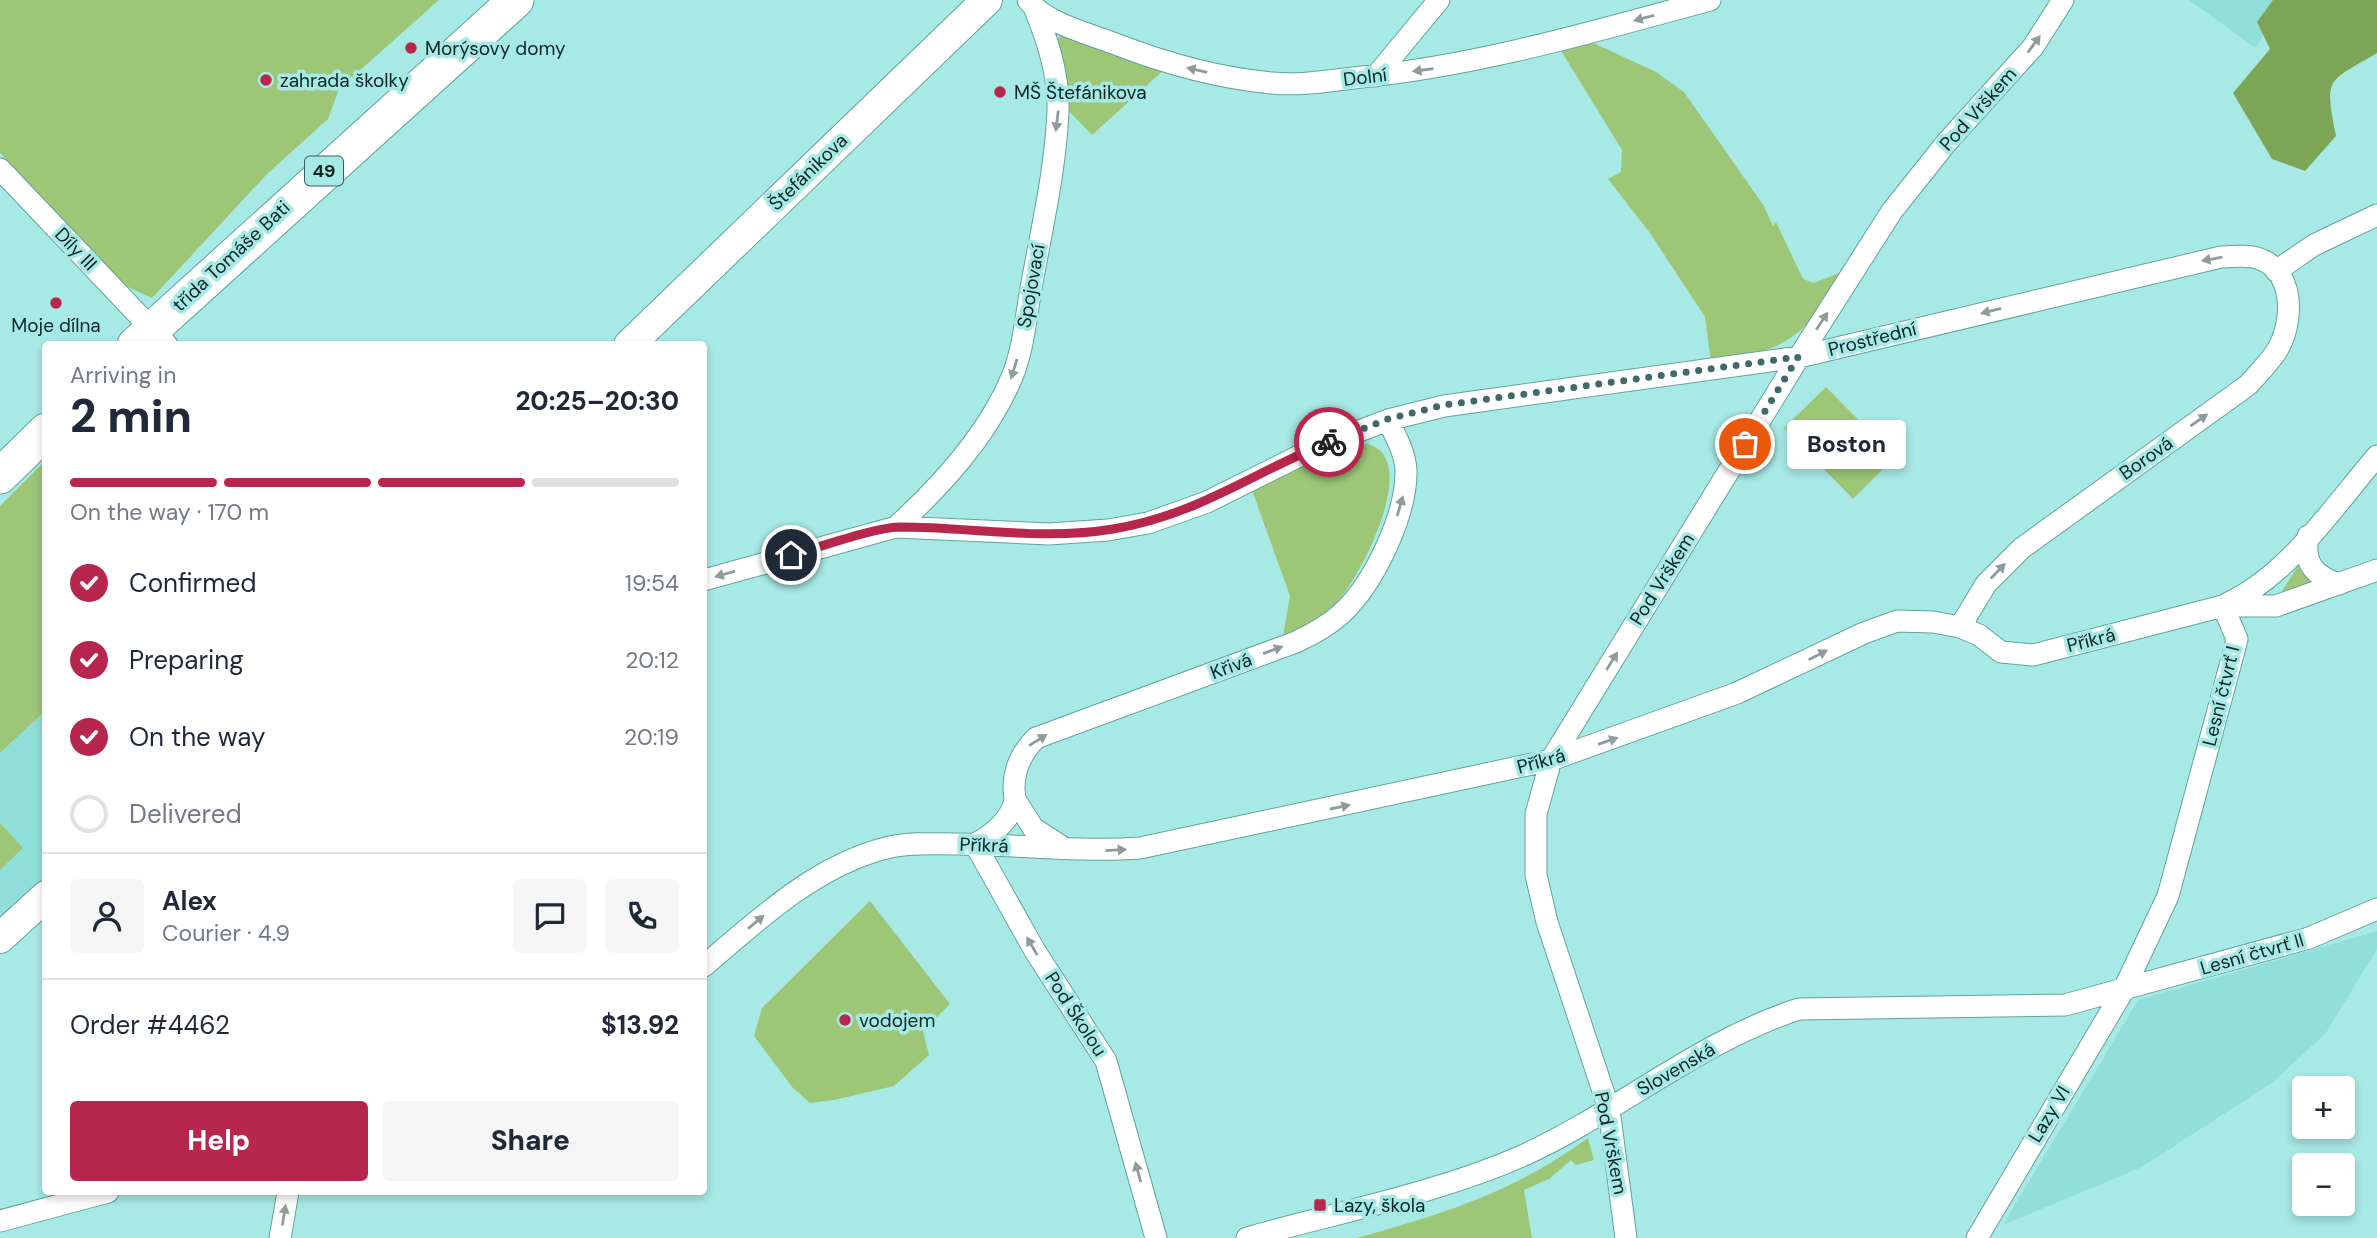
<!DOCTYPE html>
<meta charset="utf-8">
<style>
body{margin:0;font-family:"DM Sans",sans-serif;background:#f6f6f7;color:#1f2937;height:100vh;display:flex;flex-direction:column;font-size:26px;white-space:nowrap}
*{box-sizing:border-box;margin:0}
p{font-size:23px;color:#747a83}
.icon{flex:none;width:38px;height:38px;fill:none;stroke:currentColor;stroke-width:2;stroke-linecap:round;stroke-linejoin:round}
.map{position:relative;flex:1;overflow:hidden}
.panel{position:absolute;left:42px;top:341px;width:665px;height:854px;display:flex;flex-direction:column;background:#fff;border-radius:7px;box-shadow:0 4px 10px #0003}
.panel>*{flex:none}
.fabs{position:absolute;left:2292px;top:1076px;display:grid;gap:14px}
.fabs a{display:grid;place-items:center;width:63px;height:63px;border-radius:7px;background:#fff;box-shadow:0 4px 10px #0003;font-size:35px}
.pin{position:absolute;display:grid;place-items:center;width:60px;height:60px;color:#fff;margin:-30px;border:4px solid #fff;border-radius:50%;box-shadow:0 2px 7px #0007}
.courier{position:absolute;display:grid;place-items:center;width:70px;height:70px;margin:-35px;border:5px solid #b7264d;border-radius:50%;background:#fff;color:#222;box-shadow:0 2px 9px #0007}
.bubble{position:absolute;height:49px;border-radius:7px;background:#fff;box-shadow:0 4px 10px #0003;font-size:23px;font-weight:800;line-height:49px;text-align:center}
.head em{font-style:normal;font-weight:800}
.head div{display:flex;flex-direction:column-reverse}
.head{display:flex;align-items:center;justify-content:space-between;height:119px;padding:0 28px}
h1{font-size:46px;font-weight:800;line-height:52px}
.bar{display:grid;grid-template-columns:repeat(4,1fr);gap:10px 7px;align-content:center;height:84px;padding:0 28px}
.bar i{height:9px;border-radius:5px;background:#e0e1e3}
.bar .active{background:#b7264d}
.bar p{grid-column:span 4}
.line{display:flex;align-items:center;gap:18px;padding:0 28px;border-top:2px solid #e0e1e3}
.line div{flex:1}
.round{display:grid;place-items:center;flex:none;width:74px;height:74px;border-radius:7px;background:#f6f6f7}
ol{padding:0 28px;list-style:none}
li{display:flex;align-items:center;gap:21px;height:77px}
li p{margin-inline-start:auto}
li .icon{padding:7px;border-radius:50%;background:#b7264d;color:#fff;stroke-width:4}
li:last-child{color:#747a83}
li i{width:38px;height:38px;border:4px solid #e0e1e3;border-radius:50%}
.cta{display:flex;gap:14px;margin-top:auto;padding:14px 28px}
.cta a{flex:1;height:80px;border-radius:7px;background:#b7264d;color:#fff;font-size:28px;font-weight:800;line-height:80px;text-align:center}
.cta a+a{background:#f6f6f7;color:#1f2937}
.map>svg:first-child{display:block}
</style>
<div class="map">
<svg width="2377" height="1238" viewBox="0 0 2377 1238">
<rect width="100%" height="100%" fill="#a7e9e5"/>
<path fill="#91dfdb" d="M2189,0H2288L2255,48Z
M45,711V878L0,920V753Z
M2377,931V949L2326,1033L2273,1082L2142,1167L2003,1225L2138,1000Z"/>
<path fill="#9dc777" d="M0,0H439L339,89L328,119L267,174L152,298L126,286L0,153Z
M1062,34L1166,68L1092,135L1064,106L1055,42Z
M1589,41L1656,72L1684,92L1764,206L1773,226L1776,222L1803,279L1814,283L1846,270C1803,337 1791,350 1711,362L1705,317L1650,233L1608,179L1621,172L1622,150L1560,49Z
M1826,387L1895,457L1853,499L1784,428Z
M1367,444C1423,457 1360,578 1337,602C1322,619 1303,627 1283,636L1290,596L1252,490L1341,448Z
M45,461V711L0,753V506Z
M2298,566L2313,583L2286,593L2282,591Z
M0,823L23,848L0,870Z
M870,901L950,1004L923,1031L929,1055L894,1086L834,1100L810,1103L793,1088L754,1036L762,1008Z
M1588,1138L1594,1160L1576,1165L1571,1160L1549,1179L1524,1190L1532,1238H1356C1443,1214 1514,1192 1588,1138Z"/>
<path fill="#7ca555" d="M2273,0H2377V53C2327,83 2324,76 2336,136L2305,171L2272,159L2233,93L2270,49L2257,22Z"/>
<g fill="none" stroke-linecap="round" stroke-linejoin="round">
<g stroke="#62a39f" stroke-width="23">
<path id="street" d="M1028,0C1045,23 1087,33 1113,43C1164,63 1217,78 1272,83C1302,86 1333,80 1362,77C1481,65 1595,31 1710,0
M1376,76L1439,0
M0,169L167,345
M2276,271L2314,245L2377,215
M896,527C942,485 988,435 1012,377C1024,348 1026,314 1032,283C1042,227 1056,167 1058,110C1059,74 1047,39 1034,7
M2308,536C2303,563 2314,576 2339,584
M704,580L896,527L1049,534L1108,530L1148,523L1207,502L1315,448L1388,420L1444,406L1799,357L2221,257C2231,257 2243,255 2253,257C2296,266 2295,323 2276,352C2268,364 2257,375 2248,385L2022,548L1986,584L1960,627
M2228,603C2288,576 2334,506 2377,456
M1015,799L1033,828L1061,846
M975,844C991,836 1012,819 1015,800C1015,799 1014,789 1014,788C1014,768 1022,752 1036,738L1296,642C1313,634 1328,626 1341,614C1374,584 1407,514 1406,470C1405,452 1395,435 1388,420
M975,844L1035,951L1106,1061L1156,1238
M704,966C759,919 817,864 890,847C912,842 937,844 959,844C1019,845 1080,852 1140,848L1551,760L1737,693L1864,633L1897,621L1933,622L1960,627L1979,635L2001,652L2033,655L2223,606H2276L2377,570
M0,1221L108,1192
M280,1238L288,1192
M1247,1238C1338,1212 1435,1194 1522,1156C1617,1113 1699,1041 1799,1009L2065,1005L2309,938L2377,909
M1626,1238L1609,1109L1547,922L1536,875V814L1551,760L1799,357L1892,211L1947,142L2033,47L2063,0
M1977,1238L2123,991L2168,896L2234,651L2237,639L2223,606"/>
</g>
<g stroke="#62a39f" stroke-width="32">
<path id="secondary" d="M629,345L987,0
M0,938L46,896"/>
</g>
<g stroke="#62a39f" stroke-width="37">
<path id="primary" d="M135,345L516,0
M0,476L46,431"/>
</g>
<use href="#street" stroke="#fff" stroke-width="21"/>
<use href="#secondary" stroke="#fff" stroke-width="30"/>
<use href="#primary" stroke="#fff" stroke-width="35"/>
</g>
<defs><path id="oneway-solid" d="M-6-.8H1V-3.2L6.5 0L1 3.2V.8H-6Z" transform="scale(1.75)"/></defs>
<g fill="#909c9c">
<use href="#oneway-solid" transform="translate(1644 18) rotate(165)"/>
<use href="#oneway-solid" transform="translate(2034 44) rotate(-54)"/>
<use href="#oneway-solid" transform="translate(1197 70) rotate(-167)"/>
<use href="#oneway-solid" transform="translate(1423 70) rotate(172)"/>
<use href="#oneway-solid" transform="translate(1057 121) rotate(97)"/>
<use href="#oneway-solid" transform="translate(2212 259) rotate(170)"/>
<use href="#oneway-solid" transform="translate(1991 311) rotate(166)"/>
<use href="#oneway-solid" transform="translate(1822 321) rotate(-57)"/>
<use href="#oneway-solid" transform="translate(1014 369) rotate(107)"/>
<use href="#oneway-solid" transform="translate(2199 420) rotate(-35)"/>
<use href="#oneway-solid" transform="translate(1400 506) rotate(-74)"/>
<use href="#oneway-solid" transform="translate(1998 571) rotate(-46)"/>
<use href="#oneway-solid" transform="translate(725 574) rotate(164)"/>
<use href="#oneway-solid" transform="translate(1273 650) rotate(-20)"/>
<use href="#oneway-solid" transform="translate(1818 655) rotate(-27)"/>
<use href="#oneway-solid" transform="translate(1612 661) rotate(-58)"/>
<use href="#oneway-solid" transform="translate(1038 740) rotate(-32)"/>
<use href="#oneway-solid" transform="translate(1608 741) rotate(-19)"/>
<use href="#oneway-solid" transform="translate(1340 807) rotate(-12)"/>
<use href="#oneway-solid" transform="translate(1116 850) rotate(-3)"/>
<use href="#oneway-solid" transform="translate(756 922) rotate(-40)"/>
<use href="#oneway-solid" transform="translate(1032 946) rotate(-120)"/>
<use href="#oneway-solid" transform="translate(1138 1172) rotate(-105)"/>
<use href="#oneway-solid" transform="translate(284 1215) rotate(-81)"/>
</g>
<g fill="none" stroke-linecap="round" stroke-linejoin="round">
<path stroke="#406967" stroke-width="7" stroke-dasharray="0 12.6" d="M1329,442L1388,419L1444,405L1798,357L1745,444"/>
<path stroke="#b7264d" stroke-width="9" d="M791,555C821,547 871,528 900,527C971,527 1042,541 1113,529C1198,515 1252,473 1329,442"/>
</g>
<g fill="#b7264d" stroke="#a7e9e5" stroke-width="2.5">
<circle cx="411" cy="48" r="7"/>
<circle cx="266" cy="80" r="7"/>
<circle cx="1000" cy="92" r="7"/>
<circle cx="56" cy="303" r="7"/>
<circle cx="845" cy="1020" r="7"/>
<rect x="1313" y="1198" width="14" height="14" rx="3.5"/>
</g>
<g text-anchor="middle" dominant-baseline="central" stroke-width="7" stroke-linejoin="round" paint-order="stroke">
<rect fill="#a7e9e5" stroke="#385f5d" stroke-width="2" x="305" y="156.5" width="38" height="29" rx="5"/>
<g font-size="18" font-weight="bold" fill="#082423">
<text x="324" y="171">49</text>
</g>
<g font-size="19" fill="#082423" stroke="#a7e9e5" text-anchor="start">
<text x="425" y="48">Morýsovy domy</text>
<text x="280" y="80">zahrada školky</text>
<text x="1014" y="92">MŠ Štefánikova</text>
<text x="56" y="325" text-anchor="middle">Moje dílna</text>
<text x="859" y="1020">vodojem</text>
<text x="1334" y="1205">Lazy, škola</text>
</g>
<g font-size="19" fill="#082423" stroke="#a7e9e5">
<text transform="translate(1365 77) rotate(-7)">Dolní</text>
<text transform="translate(1978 109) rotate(-48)">Pod Vrškem</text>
<text transform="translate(808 172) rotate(-44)">Štefánikova</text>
<text transform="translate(76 249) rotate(46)">Díly III</text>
<text transform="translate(231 256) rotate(-43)">třída Tomáše Bati</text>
<text transform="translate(1031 286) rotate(-80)">Spojovací</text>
<text transform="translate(1872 339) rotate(-14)">Prostřední</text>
<text transform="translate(2146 458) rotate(-35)">Borová</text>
<text transform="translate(1662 579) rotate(-58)">Pod Vrškem</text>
<text transform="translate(2091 640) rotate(-14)">Příkrá</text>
<text transform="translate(1231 666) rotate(-20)">Křivá</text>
<text transform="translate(2221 696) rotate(-76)">Lesní čtvrť I</text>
<text transform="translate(1541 761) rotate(-15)">Příkrá</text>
<text transform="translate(984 845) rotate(2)">Příkrá</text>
<text transform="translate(2252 954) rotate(-16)">Lesní čtvrť II</text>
<text transform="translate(1076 1014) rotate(57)">Pod Školou</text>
<text transform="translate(1676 1069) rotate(-30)">Slovenská</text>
<text transform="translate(2049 1114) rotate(-59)">Lazy VI</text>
<text transform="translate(1611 1143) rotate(79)">Pod Vrškem</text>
</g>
</g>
</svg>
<div class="fabs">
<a>+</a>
<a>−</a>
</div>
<div class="pin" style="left:1745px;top:444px;background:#ea580c"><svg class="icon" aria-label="bag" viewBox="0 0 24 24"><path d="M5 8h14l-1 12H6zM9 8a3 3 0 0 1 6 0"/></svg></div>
<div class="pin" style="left:791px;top:555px;background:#1f2937"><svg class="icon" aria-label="home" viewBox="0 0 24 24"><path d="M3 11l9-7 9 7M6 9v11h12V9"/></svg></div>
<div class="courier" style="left:1329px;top:442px"><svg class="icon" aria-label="bike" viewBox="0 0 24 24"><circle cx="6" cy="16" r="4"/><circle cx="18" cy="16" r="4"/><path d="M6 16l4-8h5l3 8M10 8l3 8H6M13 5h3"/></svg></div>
<div class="bubble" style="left:1787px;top:420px;width:119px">Boston</div>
<section class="panel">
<div class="head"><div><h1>2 min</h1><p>Arriving in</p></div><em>20:25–20:30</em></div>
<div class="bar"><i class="active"></i><i class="active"></i><i class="active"></i><i></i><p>On the way · 170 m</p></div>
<ol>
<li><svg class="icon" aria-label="check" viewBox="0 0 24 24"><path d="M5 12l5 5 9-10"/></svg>Confirmed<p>19:54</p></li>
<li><svg class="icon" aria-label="check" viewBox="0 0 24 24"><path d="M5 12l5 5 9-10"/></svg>Preparing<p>20:12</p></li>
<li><svg class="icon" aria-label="check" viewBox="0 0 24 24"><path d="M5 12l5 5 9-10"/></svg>On the way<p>20:19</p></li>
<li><i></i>Delivered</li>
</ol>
<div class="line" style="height:126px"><a class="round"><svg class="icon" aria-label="person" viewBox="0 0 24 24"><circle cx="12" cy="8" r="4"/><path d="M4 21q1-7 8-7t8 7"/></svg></a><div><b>Alex</b><p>Courier · 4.9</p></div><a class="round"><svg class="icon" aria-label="chat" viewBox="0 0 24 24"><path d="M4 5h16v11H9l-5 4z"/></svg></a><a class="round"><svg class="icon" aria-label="phone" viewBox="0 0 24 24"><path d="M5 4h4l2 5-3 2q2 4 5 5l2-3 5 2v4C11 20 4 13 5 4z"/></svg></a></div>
<div class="line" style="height:91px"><div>Order #4462</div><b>$13.92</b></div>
<div class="cta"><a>Help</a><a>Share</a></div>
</section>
</div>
